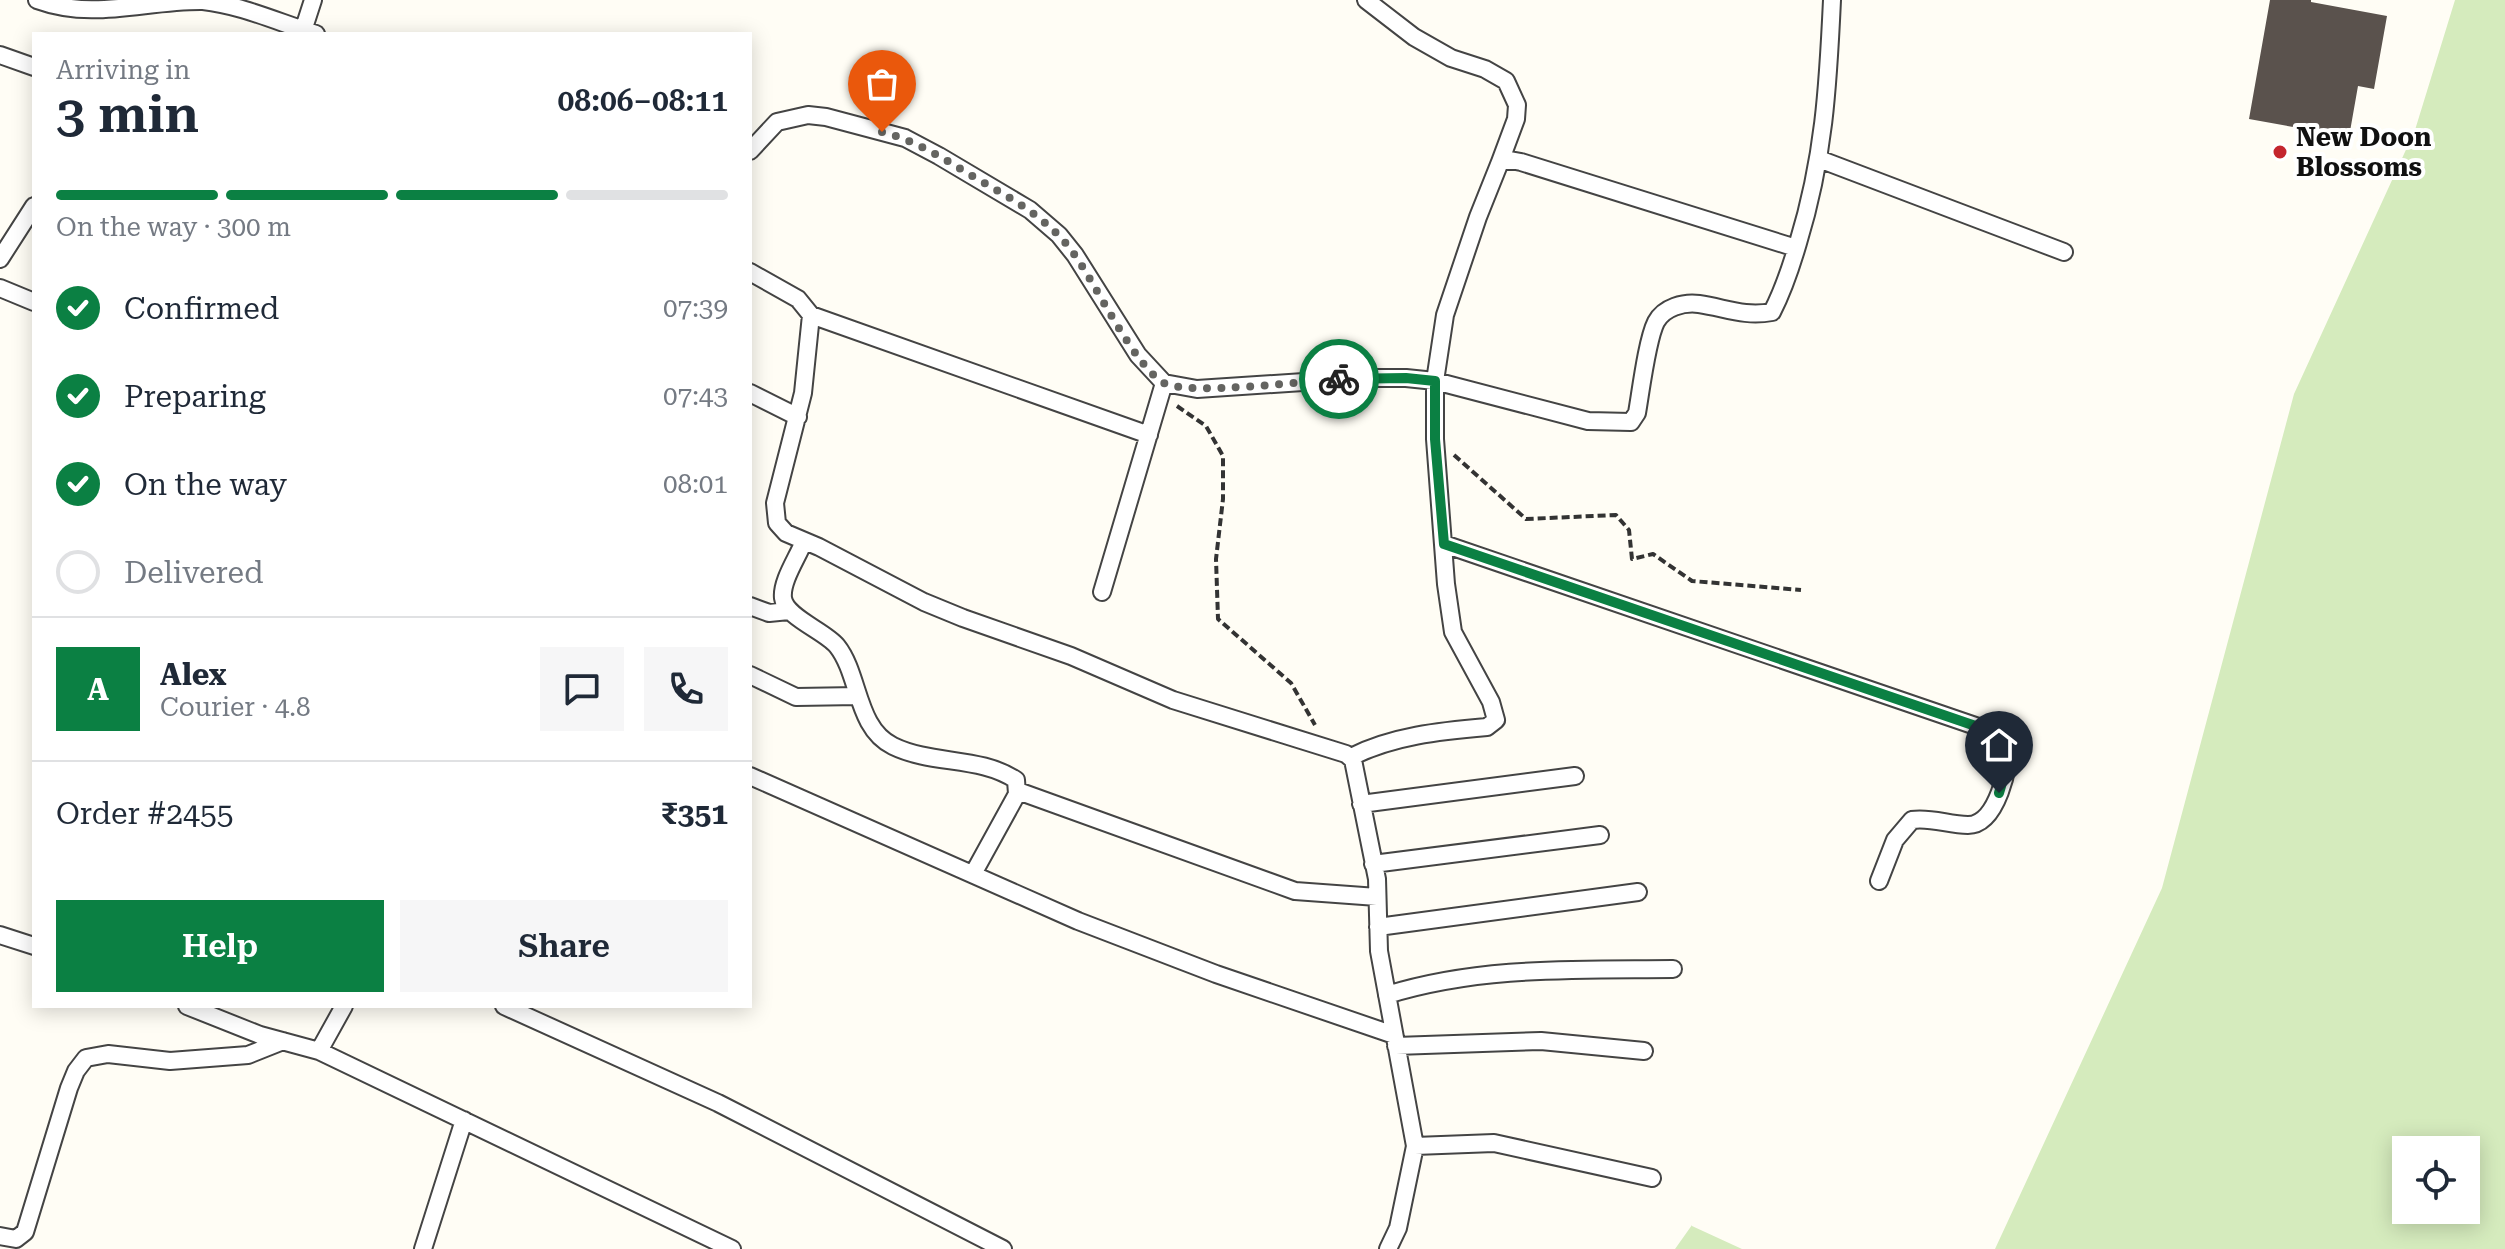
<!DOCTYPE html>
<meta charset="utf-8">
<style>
body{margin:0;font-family:"Roboto Serif",serif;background:#f6f6f7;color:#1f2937;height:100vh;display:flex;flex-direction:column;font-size:30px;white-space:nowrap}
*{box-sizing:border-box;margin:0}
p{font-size:26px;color:#747a83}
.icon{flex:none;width:44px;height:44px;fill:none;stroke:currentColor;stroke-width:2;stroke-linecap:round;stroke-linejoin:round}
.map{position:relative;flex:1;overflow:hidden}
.panel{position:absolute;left:32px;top:32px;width:720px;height:976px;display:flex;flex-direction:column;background:#fff;border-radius:0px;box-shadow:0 4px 20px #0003}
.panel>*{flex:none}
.buttons{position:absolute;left:2392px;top:1136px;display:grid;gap:16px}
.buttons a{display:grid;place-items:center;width:88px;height:88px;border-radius:0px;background:#fff;box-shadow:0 4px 20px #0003;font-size:40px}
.pin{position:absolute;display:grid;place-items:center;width:68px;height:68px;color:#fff;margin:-82px -34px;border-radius:50% 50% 50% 0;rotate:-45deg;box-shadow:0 0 8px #0007}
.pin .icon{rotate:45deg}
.courier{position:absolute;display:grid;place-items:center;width:80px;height:80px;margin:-40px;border:6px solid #0b8043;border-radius:50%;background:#fff;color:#222;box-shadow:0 2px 10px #0007}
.summary em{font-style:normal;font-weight:600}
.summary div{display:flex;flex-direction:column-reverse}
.summary{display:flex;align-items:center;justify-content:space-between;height:136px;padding:0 24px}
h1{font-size:52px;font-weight:600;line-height:60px}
.bar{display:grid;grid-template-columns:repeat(4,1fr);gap:12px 8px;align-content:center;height:96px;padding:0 24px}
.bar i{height:10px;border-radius:6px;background:#e0e1e3}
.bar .current{background:#0b8043}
.bar p{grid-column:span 4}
.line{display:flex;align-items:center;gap:20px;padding:0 24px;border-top:2px solid #e0e1e3}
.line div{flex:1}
.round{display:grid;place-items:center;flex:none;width:84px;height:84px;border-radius:0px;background:#f6f6f7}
ol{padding:0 24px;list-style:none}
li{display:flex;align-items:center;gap:24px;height:88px}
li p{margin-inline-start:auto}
li .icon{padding:8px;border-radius:50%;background:#0b8043;color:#fff;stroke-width:4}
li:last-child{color:#747a83}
li i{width:44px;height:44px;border:4px solid #e0e1e3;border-radius:50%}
.cta{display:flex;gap:16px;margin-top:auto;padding:16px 24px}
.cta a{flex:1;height:92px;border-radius:0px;background:#0b8043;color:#fff;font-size:32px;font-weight:600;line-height:92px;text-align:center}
.cta a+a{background:#f6f6f7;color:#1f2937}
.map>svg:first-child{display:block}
</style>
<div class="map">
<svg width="2505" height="1249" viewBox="0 0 2505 1249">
<rect width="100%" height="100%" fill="#fffdf5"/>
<path fill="#d5ebbd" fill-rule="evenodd" d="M2455,0H2505V1249H1995L2162,888L2294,394L2415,130ZM2406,1150H2466V1210H2406Z
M1692,1225V1226L1742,1249H1675Z"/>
<path fill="#5a524d" d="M2270,0H2311V2L2387,16L2374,89L2358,86L2349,137L2249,119Z"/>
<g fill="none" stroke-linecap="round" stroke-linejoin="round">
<g stroke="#444" stroke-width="20">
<path id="minor" d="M37,0C95,21 145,0 203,1C241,5 280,23 316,34
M1366,0L1414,37L1451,58L1485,69L1506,81L1517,105L1516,119L1500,162
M302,34L313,0
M0,55L34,67
M750,151L777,122L808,115L826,117L905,138L939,156L1030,210L1059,235L1075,255L1138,355L1164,383L1197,389L1363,378H1406L1435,381L1588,421L1631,422L1637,413C1641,390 1647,340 1656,322C1664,307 1684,302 1699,304C1726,308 1744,317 1772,312C1784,289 1791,267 1798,243C1824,158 1828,87 1832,0
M1819,159L2064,252
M0,259L34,206
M750,272L798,299L811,315L803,393L775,503L777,523L786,533L819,547L924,602L963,618L1071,656L1173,700L1346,754L1353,760L1377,879L1379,951L1415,1146L1398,1228L1388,1249
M0,288L34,302
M811,315L1149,435
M750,393L798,417
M804,541C798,557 781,581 783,598C785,617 825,631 837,646C860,675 856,728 893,746C932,765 980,756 1016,780L1017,794L973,874
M1444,544L1996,733L2009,742C2010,766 1997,825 1968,825C1949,825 1931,817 1912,820L1895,840L1879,881
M1102,592L1164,383
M750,606L769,613L789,611
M750,675L796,697L858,696
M1351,757C1392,736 1440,731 1487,727L1496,720L1491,702L1453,632L1446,584L1435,439V381L1445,315L1478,217L1500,162L1510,160L1521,162L1796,248
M750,776L1078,921L1216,974L1394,1035
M1018,791L1295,891L1377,897
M1361,804L1575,776
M1373,864L1600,835
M1378,927L1638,892
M0,935L34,946
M1387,995C1480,966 1576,970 1673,969
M187,1006L260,1035L319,1051L732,1249
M504,1006L718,1103L1003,1249
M1396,1046L1541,1041L1644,1051
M319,1051L344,1006
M1415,1146L1494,1143L1652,1178
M0,1236L16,1239L25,1232L69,1088L76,1071L86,1058L108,1054L170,1061L248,1055L283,1041
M423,1249L464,1120"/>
</g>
<path stroke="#333" stroke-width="4" stroke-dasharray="8 4" stroke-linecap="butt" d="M1177,406L1206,426L1223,456V499L1216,559L1218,619L1291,683L1315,725
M1454,455L1526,519L1616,515L1629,530L1632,559L1653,554L1692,581L1801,590"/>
<use href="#minor" stroke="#fff" stroke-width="16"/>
</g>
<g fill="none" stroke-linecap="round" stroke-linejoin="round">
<path stroke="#646461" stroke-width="8" stroke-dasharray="0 14.4" d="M882,132C914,140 941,157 969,174C1008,197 1048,217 1074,254C1096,284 1134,366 1164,383C1189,396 1305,381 1339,379"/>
<path stroke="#0b8043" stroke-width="10" d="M1339,379L1406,378L1435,381V439L1444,544L1996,733L2009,742L2010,755L1999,793"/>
</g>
<circle fill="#c4262e" stroke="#fff" stroke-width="3" cx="2280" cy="152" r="8"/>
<g text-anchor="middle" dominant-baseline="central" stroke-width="8" stroke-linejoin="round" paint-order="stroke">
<g font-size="26" font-weight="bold" fill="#111" stroke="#fff" text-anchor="start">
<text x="2296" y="137">New Doon<tspan x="2296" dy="30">Blossoms</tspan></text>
</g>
</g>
</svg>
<div class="buttons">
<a><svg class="icon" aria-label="locate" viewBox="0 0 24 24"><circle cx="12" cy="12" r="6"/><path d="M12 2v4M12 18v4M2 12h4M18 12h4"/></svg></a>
</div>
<div class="pin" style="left:882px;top:132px;background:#ea580c"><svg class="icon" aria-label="bag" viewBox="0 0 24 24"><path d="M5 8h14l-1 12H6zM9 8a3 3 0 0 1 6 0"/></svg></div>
<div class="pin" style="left:1999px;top:793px;background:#1f2937"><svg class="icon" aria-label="home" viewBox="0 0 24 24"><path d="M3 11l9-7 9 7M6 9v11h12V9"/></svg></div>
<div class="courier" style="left:1339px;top:379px"><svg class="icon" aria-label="bike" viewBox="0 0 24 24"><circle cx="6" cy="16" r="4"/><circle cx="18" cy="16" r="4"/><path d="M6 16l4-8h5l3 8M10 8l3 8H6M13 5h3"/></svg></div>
<section class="panel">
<div class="summary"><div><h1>3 min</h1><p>Arriving in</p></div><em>08:06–08:11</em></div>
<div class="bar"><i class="current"></i><i class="current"></i><i class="current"></i><i></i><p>On the way · 300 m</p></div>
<ol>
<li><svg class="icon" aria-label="check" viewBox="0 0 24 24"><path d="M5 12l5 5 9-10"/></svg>Confirmed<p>07:39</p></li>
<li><svg class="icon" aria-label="check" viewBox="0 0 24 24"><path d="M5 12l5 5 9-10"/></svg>Preparing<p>07:43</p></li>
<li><svg class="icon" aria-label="check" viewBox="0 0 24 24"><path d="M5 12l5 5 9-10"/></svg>On the way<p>08:01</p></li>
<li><i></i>Delivered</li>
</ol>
<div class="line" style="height:144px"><b class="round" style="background:#0b8043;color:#fff">A</b><div><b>Alex</b><p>Courier · 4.8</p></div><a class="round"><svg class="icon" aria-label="chat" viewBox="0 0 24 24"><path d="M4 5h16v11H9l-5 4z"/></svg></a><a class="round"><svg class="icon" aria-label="phone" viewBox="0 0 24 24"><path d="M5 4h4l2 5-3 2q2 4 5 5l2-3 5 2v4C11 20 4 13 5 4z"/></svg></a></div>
<div class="line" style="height:104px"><div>Order #2455</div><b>₹351</b></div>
<div class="cta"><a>Help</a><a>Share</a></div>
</section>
</div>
